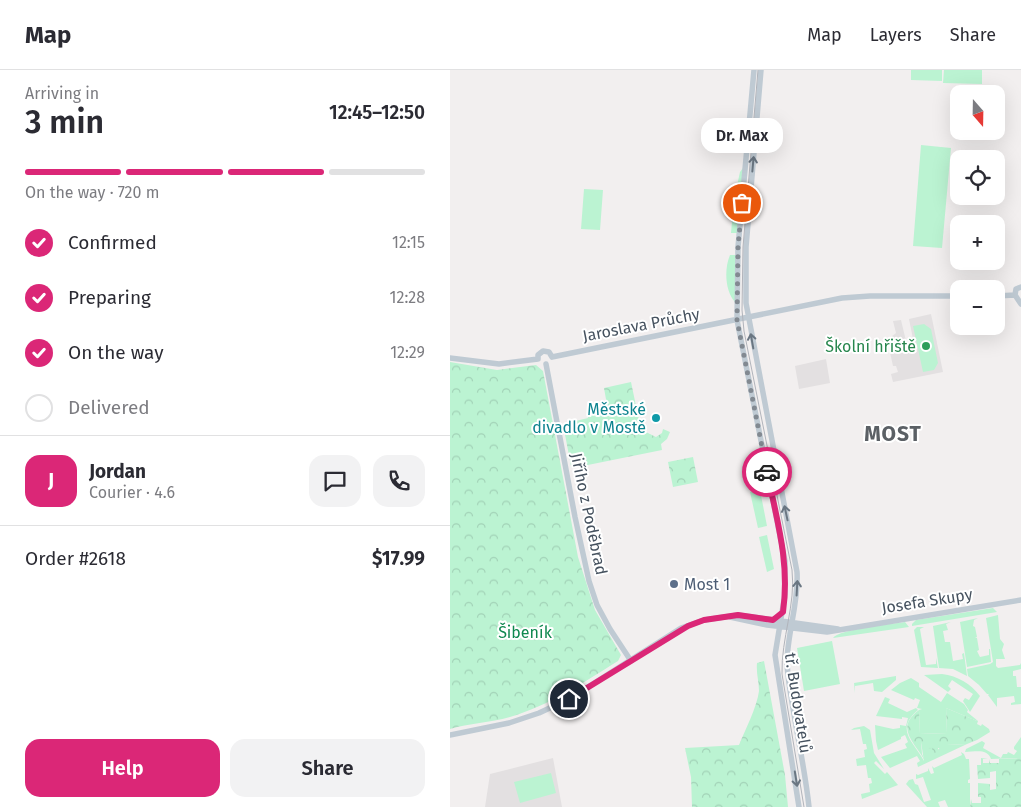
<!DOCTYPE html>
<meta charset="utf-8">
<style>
body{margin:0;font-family:"Fira Sans",sans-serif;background:#f2f2f3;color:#2b2b33;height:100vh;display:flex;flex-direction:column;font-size:19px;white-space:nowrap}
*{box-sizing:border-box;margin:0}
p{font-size:16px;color:#7c7c81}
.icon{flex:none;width:28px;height:28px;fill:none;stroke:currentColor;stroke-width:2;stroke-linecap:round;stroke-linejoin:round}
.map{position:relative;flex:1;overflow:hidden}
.sheet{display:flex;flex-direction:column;background:#fff;width:450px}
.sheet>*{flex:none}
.needle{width:32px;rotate:160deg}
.buttons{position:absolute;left:500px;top:15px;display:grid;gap:10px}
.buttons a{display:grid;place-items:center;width:55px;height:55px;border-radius:10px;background:#fff;box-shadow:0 5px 20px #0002;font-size:25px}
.pin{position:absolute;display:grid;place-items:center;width:42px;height:42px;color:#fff;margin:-21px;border:2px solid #fff;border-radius:50%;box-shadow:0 1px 5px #0007}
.courier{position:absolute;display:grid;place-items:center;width:50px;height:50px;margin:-25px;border:4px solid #db2777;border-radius:50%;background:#fff;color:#222;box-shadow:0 1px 6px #0007}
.bubble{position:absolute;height:35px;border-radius:15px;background:#fff;box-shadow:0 5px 20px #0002;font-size:16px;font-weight:600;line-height:35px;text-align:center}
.headline em{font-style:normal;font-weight:600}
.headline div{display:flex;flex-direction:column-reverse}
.headline{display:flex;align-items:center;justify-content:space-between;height:85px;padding:0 25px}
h1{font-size:32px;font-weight:600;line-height:38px}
.bar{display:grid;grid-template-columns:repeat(4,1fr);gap:8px 5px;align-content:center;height:60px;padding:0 25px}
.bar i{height:6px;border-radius:4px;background:#e1e1e2}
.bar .active{background:#db2777}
.bar p{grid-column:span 4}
.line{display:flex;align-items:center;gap:12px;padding:0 25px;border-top:1px solid #e1e1e2}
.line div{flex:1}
.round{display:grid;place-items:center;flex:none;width:52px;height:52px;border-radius:15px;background:#f2f2f3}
ol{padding:0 25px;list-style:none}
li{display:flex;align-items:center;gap:15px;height:55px}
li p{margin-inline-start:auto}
li .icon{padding:5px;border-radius:50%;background:#db2777;color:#fff;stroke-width:4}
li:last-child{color:#7c7c81}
li i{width:28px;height:28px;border:2px solid #e1e1e2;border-radius:50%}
.primary-button{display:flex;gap:10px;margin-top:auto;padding:10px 25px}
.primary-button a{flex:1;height:58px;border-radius:15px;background:#db2777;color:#fff;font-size:20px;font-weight:600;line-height:58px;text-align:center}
.primary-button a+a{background:#f2f2f3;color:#2b2b33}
header{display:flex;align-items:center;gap:30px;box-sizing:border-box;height:70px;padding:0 25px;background:#fff;border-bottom:1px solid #e1e1e2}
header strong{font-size:24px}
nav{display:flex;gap:28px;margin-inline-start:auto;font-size:18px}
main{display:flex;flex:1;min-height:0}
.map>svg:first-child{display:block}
</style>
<header>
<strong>Map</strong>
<nav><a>Map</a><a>Layers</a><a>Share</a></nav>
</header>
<main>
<section class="sheet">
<div class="headline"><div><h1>3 min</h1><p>Arriving in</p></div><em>12:45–12:50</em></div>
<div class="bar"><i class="active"></i><i class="active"></i><i class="active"></i><i></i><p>On the way · 720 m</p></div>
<ol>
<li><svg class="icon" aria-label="check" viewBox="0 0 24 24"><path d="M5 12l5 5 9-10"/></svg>Confirmed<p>12:15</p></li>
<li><svg class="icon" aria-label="check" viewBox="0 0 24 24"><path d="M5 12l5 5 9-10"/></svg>Preparing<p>12:28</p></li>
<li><svg class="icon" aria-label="check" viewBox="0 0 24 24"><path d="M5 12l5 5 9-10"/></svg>On the way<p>12:29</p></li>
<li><i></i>Delivered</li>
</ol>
<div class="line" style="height:90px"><b class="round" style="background:#db2777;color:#fff">J</b><div><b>Jordan</b><p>Courier · 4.6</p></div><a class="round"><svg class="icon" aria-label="chat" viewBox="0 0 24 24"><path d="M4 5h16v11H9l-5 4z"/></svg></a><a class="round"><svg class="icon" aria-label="phone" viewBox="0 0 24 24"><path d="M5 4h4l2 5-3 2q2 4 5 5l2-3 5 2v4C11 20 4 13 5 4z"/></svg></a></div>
<div class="line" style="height:65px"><div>Order #2618</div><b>$17.99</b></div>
<div class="primary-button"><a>Help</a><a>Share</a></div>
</section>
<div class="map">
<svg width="571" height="737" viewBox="0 0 571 737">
<defs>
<pattern id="park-crowns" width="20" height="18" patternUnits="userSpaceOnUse" patternTransform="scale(1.25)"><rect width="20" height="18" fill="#bbf3d2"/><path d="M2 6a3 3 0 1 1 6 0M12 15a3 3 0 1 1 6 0" fill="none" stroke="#a2d2b7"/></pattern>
</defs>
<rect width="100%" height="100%" fill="#f2efef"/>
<path fill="#e3e0e1" d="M481,244L493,302L443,312L441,304L448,302L446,296H443L439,278L442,277L441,267L446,263L443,251L451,250L456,271L463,269L459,249Z
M376,289L380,313L349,319L345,296Z
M103,688L112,737H35L40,704Z"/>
<path fill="#bbf3d2" d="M461,0H492V11L461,10Z
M494,0H532V14L493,13Z
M471,75L501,78L492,178L463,176Z
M293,98L287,163H281L284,130L286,131L284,129L290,102Z
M134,119L153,120L150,160L131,159Z
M280,185H286L285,232C275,221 274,199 280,185Z
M474,254L481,259L488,293L484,300L473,302L463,256Z
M310,420L317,456L308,458L300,422Z
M317,465L324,499L317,502L309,467Z
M543,538L547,542L462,556V554L466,550Z
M548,545L550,569L554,574L552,580L555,589H546V596L548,598L570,595L571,593V599L563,601V606H566L567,617H571V634L561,635V633L565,632L564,626L547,628V637L538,625L539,624H537L529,615L518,606L517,599L540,594L543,592L536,548Z
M528,548L524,550L523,556L525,557L527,567H525L527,568L529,580L527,581L530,587L539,585V579H540L541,592L517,597L510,552Z
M455,552L459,557L383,568C390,559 441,554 455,552Z
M501,552L496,554L498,560L493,561L495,572H500L503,591L513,589L512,584L514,583L517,606L503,599L489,598L483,556Z
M467,557H474L470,559L476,595L486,594V588L488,598L471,597L464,560Z
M382,571L390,614L354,621L347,578Z
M492,604C508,606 521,614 530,626L520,642L513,631L515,628L519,630L523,624L502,610L498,616L501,619L498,622L474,605Z
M446,606V610L432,622L424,621L423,613L405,616V623L404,613Z
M461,608L469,613V617L491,632L497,623L514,634L518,640L517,642L528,651L527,654L531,656L532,654L539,659L540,662L527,670V651L496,638L497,663L470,664L469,640L472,639L467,638L470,630L465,628L464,630L441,620L450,613Z
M435,627L440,629L438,633L457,642L466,638L468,640C444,660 464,672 474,691L471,672H474L483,678V685L496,671H497V675L517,674L468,697L467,693L470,691L467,686L440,698L431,687L457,678L455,674L458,672L455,665L451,667V669L428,680L426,671L425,655L443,659L450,658V655L456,656L458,648L452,647V649L426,646Z
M414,656L420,660L424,683L434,699L426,691L424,693L435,704L437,702L448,715L412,729L411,724L420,722L419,714L422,713L421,708H418L416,695L407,696L406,689L415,687L414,680L417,679L416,674H413L410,659L401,660L404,658Z
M571,667V688L541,689C537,678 525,682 515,682L516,679L532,671L535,673L533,678L551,688L553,684H557L558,682L564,685L567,681L564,679V677Z
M511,682L514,684L516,689H519L520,709L518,710V713H520V737H498L495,730L488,732L490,737H477L456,714L459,710L463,709L465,714L468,715L474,732L481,730L473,707L466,709V704L468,705L478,701V698L481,704L484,703L482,696L484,698L512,685Z
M101,703L106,723L70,733L64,712Z"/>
<path fill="url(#park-crowns)" d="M0,292L47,300L86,295L93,301L128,487L145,540L171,585L168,591C133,613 100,635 60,647C40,653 19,653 0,659Z
M181,312L190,355L194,361L206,367L212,363L213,359L220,362L217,369L211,374L212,380L123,398L121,396L113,354L138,348L137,339L157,335L154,318Z
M243,387L248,412L223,417L218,392Z
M314,591L335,705L338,737H242L241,707L235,678L289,675C295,660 307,637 309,621C309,612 306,603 307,593Z
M496,638L527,651V670L517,674L497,675L496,671V678H488V685H483L482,678L474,679V672H471L472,684L476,693C467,674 443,659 469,640L470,664L497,663Z
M531,688L538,689H533V693H539L540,689V693H549V689L571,688V737H520L521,729L522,733H531V727H528V713L540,714V720L546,719V701L540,702V708L528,709L527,695H531Z"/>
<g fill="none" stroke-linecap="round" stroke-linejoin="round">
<path stroke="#bfcad3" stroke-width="5.5" d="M304,0L288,177L287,250L335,491V524L325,585L349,737
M311,0L296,177V233L347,502C349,533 337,563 337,593C338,612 342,631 345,650C350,679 356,708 359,737
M571,217L566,219L565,225L571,234
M546,226L565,225
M102,287L392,228L420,226H509
M0,288L49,294L88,289
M88,289V285L93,281L99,282L102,287
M96,294L125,447L139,511L147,535L160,559L181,591
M280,547L317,555L377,562L571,530
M0,665L59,653L89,643L119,629L231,558L254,550L288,545L388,559"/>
<path stroke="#b1b4bb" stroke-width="1" d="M308,0L293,177L292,240L294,261L342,500C346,535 331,568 332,604L354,737"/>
</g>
<defs><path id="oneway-shaft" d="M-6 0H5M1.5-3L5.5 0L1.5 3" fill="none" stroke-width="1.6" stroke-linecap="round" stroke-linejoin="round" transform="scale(1.25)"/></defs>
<g stroke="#6a7682">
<use href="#oneway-shaft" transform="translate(303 94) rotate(-85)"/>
<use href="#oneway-shaft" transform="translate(302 271) rotate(-100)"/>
<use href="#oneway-shaft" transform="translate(336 443) rotate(-102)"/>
<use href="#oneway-shaft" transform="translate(347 518) rotate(-87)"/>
<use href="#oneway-shaft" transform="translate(346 709) rotate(81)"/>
</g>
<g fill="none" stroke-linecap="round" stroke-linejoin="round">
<path stroke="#828991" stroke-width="5" stroke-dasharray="0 9" d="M292,133L288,177L287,250L317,402"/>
<path stroke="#db2777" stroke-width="6" d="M119,629L238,556L254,550L288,545L323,550L333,542C340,493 327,450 317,402"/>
</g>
<circle fill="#2e9e5b" stroke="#fff" stroke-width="2" cx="476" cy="276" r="5"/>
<circle fill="#0f9aa8" stroke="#fff" stroke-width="2" cx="206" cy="348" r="5"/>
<circle fill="#5c6f8a" stroke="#fff" stroke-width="2" cx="224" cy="514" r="5"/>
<g text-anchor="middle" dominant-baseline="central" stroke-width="4" stroke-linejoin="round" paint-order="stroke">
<g font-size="16" fill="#46525f" stroke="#fff">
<text transform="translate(191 255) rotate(-11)">Jaroslava Průchy</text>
<text transform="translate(139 444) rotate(78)">Jiřího z Poděbrad</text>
<text transform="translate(477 531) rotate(-9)">Josefa Skupy</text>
<text transform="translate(348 633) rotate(81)">tř. Budovatelů</text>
</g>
<g font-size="16" fill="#27864d" stroke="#fff" text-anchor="end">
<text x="466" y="276">Školní hřiště</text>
</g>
<g font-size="16" fill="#0d838f" stroke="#fff" text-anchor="end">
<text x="196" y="339">Městské<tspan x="196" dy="18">divadlo v Mostě</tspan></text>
</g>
<g font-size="16" fill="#4e5e75" stroke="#fff" text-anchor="start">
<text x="234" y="514">Most 1</text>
</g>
<g font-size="16" fill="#0f884f" stroke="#fff">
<text x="75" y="562">Šibeník</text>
</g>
<g font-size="21" font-weight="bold" letter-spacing="1" fill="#5b6065" stroke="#fff">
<text x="443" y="364">MOST</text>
</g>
</g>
</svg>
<div class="buttons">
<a><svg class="needle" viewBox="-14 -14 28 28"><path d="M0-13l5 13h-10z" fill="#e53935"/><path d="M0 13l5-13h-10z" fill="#7c7c81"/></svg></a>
<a><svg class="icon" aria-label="locate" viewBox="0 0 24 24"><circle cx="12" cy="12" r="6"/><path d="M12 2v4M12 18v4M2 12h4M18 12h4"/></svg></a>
<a>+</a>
<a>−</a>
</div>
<div class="pin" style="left:292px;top:133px;background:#ea580c"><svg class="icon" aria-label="bag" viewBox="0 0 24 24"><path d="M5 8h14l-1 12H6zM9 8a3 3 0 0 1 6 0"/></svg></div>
<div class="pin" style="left:119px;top:629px;background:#1f2937"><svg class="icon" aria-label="home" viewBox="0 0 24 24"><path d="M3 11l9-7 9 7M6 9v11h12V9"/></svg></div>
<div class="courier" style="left:317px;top:402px"><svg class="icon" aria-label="car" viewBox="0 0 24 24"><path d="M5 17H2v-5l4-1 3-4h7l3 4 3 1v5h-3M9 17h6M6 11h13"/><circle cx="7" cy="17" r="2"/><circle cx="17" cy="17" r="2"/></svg></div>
<div class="bubble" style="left:251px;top:48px;width:82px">Dr. Max</div>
</div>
</main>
